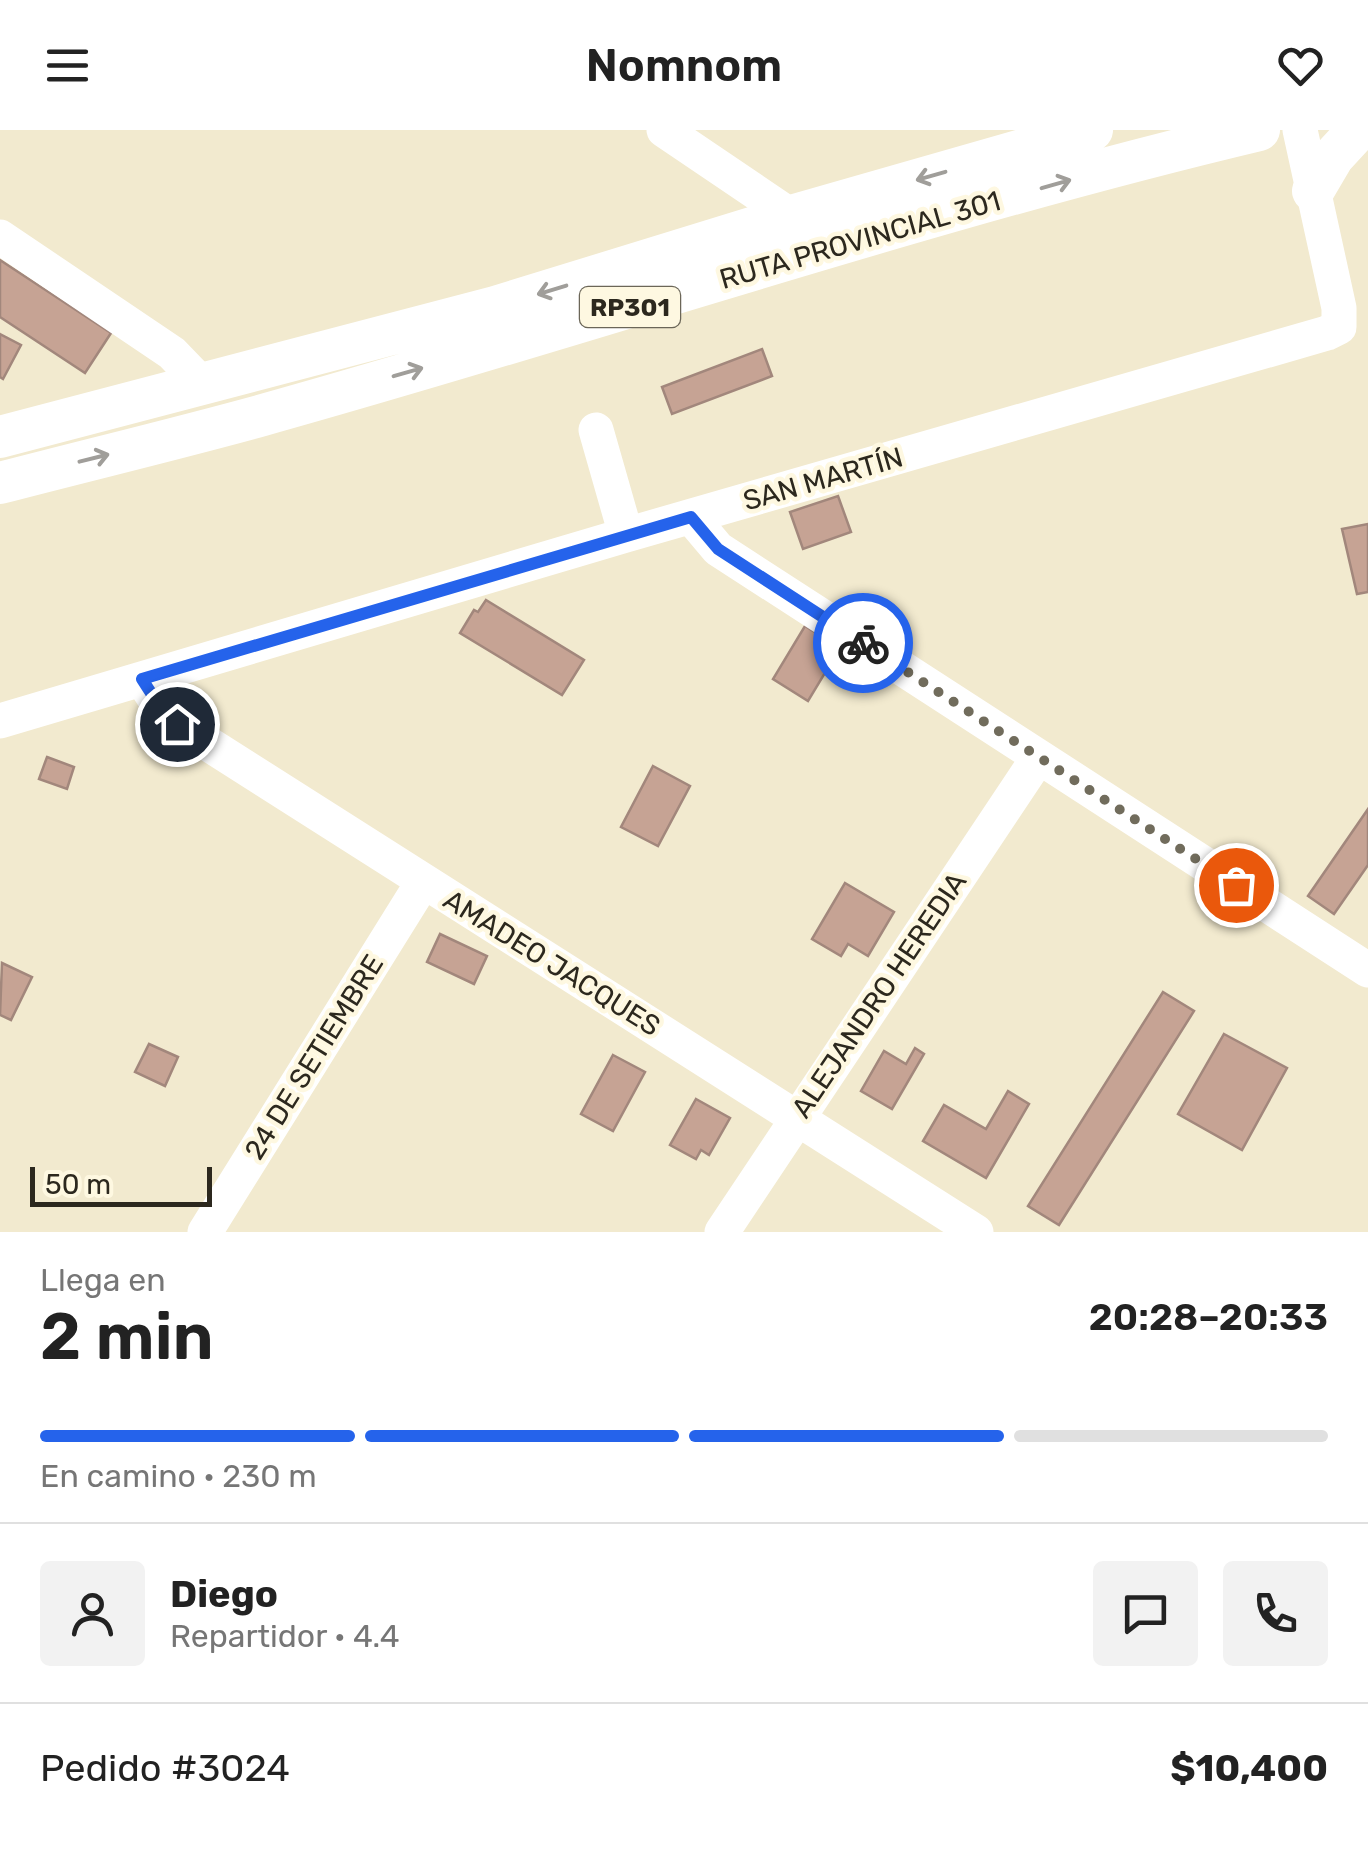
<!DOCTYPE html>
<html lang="es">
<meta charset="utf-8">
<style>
body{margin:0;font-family:Rubik,sans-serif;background:#f2f2f2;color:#222;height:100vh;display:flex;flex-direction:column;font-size:38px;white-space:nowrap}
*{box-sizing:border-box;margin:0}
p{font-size:32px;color:#767676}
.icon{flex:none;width:55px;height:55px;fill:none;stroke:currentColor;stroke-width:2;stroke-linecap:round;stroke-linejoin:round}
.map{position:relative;height:1102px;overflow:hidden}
.side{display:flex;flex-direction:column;background:#fff;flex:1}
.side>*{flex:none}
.scale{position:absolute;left:30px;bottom:25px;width:182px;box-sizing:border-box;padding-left:10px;border:5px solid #2c281e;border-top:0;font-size:28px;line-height:35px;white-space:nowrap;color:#2c281e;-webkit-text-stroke:8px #fef8e1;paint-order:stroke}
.pin{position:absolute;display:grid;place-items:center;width:85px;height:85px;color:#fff;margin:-42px;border:5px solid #fff;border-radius:50%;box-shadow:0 2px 10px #0007}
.courier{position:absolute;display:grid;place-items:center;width:100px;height:100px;margin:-50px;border:8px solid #2563eb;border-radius:50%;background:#fff;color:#222;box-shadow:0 2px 12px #0007}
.headline em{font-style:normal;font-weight:600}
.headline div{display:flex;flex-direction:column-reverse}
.headline{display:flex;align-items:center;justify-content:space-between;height:170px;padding:0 40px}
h1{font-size:65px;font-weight:600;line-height:75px}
.bar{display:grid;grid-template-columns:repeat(4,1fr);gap:15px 10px;align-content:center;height:120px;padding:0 40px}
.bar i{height:12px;border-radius:8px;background:#e0e0e0}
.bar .selected{background:#2563eb}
.bar p{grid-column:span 4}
.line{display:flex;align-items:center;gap:25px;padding:0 40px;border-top:2px solid #e0e0e0}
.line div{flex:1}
.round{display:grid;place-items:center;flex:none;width:105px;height:105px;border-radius:10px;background:#f2f2f2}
header{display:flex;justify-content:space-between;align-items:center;height:130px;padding:0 40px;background:#fff;font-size:45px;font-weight:600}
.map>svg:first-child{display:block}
</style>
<header><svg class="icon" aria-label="menu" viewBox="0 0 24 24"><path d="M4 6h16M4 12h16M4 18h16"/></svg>Nomnom<svg class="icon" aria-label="heart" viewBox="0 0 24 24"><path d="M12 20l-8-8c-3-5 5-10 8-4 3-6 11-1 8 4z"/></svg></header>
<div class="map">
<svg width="1368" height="1102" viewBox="0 0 1368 1102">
<rect width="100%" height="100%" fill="#f2eacf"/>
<path fill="#c6a394" stroke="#a2877c" stroke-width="2.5" d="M0,130L111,203L85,243L0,187Z
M0,204L21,215L3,249L0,247Z
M762,219L772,246L672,284L662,257Z
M838,366L851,402L803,419L790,382Z
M1368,394V462L1357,464L1342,399Z
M486,470L584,530L562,565L460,503L474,480L478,482Z
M805,496L840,518L808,571L773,549Z
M47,627L74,637L67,659L39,649Z
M653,636L690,656L658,716L621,697Z
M1368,679V735L1334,784L1308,766Z
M845,753L894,782L868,826L848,814L841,826L812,809Z
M440,804L487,826L474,854L427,832Z
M2,833L32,847L11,890L0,885Z
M1163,862L1194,881L1059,1095L1028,1076Z
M1224,904L1287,938L1242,1020L1178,984Z
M149,914L178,927L165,956L135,942Z
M915,918L924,924L892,979L861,961L884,921L906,934Z
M613,925L645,942L613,1001L581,984Z
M1008,961L1029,974L986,1048L923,1011L944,975L986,999Z
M696,969L730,988L709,1025L701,1020L696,1029L670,1015Z"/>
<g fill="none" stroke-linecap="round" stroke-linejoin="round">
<path stroke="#fff" stroke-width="35" d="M664,0L791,86
M0,107L172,223L200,252
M596,300L626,405
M691,387L718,419L1368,840
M142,549L160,577L177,594L976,1102
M0,591L626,405L1327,203L1339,197V178L1300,0
M205,1102L423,752
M722,1102L1038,628"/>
<path stroke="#fff" stroke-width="42" d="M1313,61L1333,27L1358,0
M0,307L495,177L791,86L1092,0
M0,353C88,330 176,309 263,285C596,192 923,80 1259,0"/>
</g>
<defs><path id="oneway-shaft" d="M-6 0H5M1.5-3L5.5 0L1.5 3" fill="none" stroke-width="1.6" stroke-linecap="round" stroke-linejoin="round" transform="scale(2.5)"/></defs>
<g stroke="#a09e9a">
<use href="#oneway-shaft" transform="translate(931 46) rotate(164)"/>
<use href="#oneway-shaft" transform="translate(1056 54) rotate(-16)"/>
<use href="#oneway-shaft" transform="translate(552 160) rotate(163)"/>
<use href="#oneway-shaft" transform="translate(408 242) rotate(-16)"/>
<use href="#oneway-shaft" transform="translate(94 328) rotate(-14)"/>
</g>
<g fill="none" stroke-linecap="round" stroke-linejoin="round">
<path stroke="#716c5c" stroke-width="10" stroke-dasharray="0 18" d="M863,513L1236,755"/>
<path stroke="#2563eb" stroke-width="12" d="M177,594L160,577L142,549L691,387L718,419L863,513"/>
</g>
<g text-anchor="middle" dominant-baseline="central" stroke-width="9" stroke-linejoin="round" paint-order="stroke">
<rect fill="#fef8e1" stroke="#6b6658" stroke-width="2.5" x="580" y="157" width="100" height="40" rx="8"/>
<g font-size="25" font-weight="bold" fill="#2c281e">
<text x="630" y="177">RP301</text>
</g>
<g font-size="28" fill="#2c281e" stroke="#fef8e1">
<text transform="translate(860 110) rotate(-16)">RUTA PROVINCIAL 301</text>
<text transform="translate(823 349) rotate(-16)">SAN MARTÍN</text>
<text transform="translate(552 833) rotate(32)">AMADEO JACQUES</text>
<text transform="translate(879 865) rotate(-56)">ALEJANDRO HEREDIA</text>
<text transform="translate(314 927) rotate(-58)">24 DE SETIEMBRE</text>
</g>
</g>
</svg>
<div class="scale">50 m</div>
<div class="pin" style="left:1236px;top:755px;background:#ea580c"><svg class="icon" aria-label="bag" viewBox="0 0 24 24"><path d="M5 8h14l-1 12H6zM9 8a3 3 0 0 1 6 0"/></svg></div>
<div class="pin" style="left:177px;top:594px;background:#1f2937"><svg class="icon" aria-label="home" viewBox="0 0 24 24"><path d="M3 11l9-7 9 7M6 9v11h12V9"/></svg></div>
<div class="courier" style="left:863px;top:513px"><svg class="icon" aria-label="bike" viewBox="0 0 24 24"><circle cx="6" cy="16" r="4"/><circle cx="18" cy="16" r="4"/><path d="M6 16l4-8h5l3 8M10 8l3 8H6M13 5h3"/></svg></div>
</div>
<section class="side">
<div class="headline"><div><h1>2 min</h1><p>Llega en</p></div><em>20:28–20:33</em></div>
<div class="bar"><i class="selected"></i><i class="selected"></i><i class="selected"></i><i></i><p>En camino · 230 m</p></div>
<div class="line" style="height:180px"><a class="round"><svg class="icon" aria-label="person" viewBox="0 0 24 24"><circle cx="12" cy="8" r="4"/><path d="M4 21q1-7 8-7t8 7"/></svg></a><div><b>Diego</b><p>Repartidor · 4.4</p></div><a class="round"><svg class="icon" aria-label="chat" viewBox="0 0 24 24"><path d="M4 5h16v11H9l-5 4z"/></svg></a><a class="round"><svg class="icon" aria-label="phone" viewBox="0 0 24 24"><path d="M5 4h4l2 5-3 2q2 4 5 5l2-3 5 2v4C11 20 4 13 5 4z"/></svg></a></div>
<div class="line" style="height:130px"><div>Pedido #3024</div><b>$10,400</b></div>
</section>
